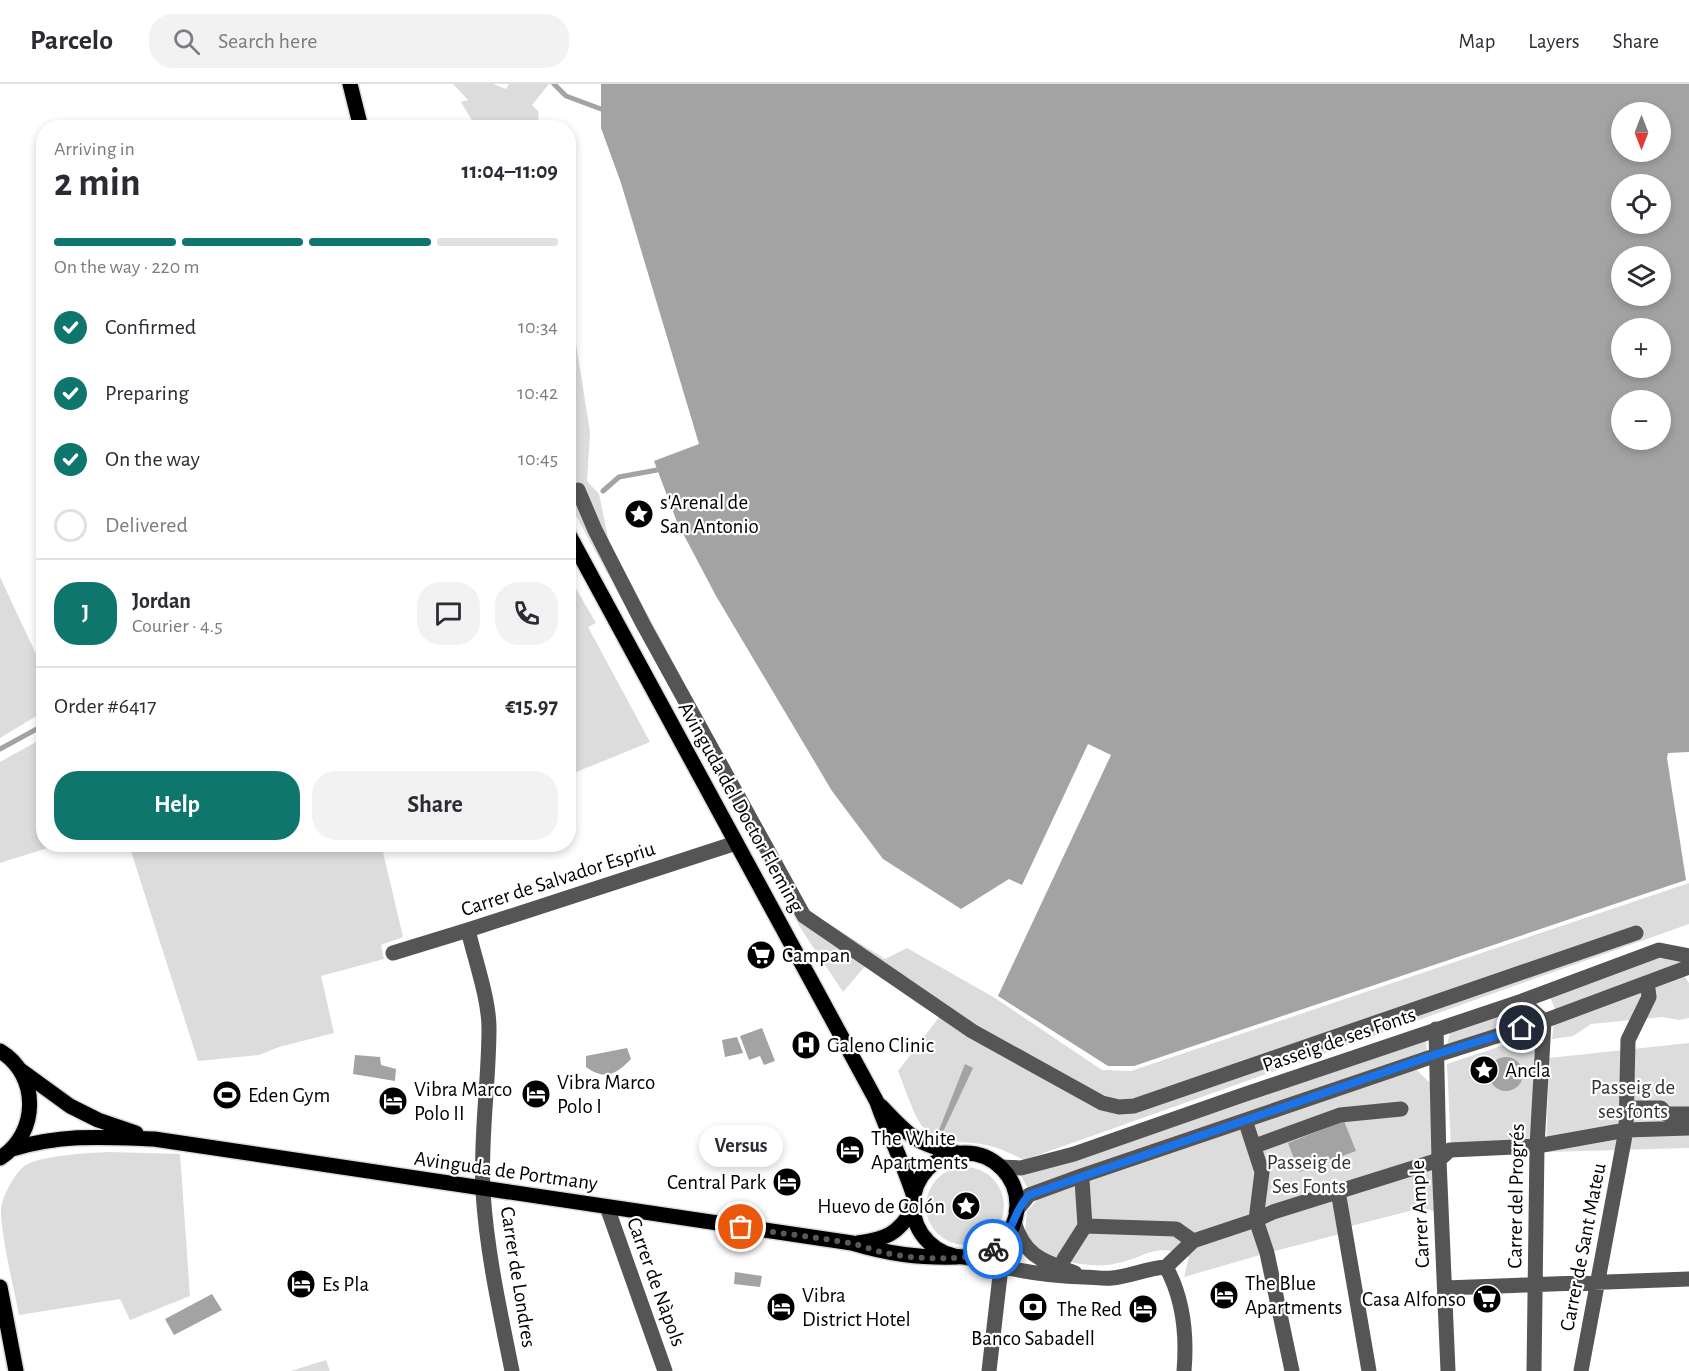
<!DOCTYPE html>
<meta charset="utf-8">
<style>
body{margin:0;font-family:"Alegreya Sans",sans-serif;background:#f2f2f3;color:#2b2b33;height:100vh;display:flex;flex-direction:column;font-size:22px;white-space:nowrap}
*{box-sizing:border-box;margin:0}
p{font-size:20px;color:#7c7c81}
.icon{flex:none;width:33px;height:33px;fill:none;stroke:currentColor;stroke-width:2;stroke-linecap:round;stroke-linejoin:round}
.map{position:relative;flex:1;overflow:hidden}
.panel{position:absolute;left:36px;top:36px;width:540px;height:732px;display:flex;flex-direction:column;background:#fff;border-radius:24px;box-shadow:0 3px 9px #0003}
.panel>*{flex:none}
.needle{width:39px;rotate:180deg}
.buttons{position:absolute;left:1611px;top:18px;display:grid;gap:12px}
.buttons a{display:grid;place-items:center;width:60px;height:60px;border-radius:50%;background:#fff;box-shadow:0 3px 9px #0003;font-size:30px}
.pin{position:absolute;display:grid;place-items:center;width:51px;height:51px;color:#fff;margin:-26px;border:3px solid #fff;border-radius:50%;box-shadow:0 2px 6px #0007}
.courier{position:absolute;display:grid;place-items:center;width:60px;height:60px;margin:-30px;border:4px solid #1a73e8;border-radius:50%;background:#fff;color:#222;box-shadow:0 2px 8px #0007}
.bubble{position:absolute;height:42px;border-radius:21px;background:#fff;box-shadow:0 3px 9px #0003;font-size:20px;font-weight:700;line-height:42px;text-align:center}
.summary em{font-style:normal;font-weight:700}
.summary div{display:flex;flex-direction:column-reverse}
.summary{display:flex;align-items:center;justify-content:space-between;height:102px;padding:0 18px}
h1{font-size:39px;font-weight:700;line-height:45px}
.bar{display:grid;grid-template-columns:repeat(4,1fr);gap:9px 6px;align-content:center;height:72px;padding:0 18px}
.bar i{height:8px;border-radius:4px;background:#e1e1e2}
.bar .current{background:#0f766e}
.bar p{grid-column:span 4}
.line{display:flex;align-items:center;gap:15px;padding:0 18px;border-top:2px solid #e1e1e2}
.line div{flex:1}
.round{display:grid;place-items:center;flex:none;width:63px;height:63px;border-radius:24px;background:#f2f2f3}
ol{padding:0 18px;list-style:none}
li{display:flex;align-items:center;gap:18px;height:66px}
li p{margin-inline-start:auto}
li .icon{padding:6px;border-radius:50%;background:#0f766e;color:#fff;stroke-width:4}
li:last-child{color:#7c7c81}
li i{width:33px;height:33px;border:3px solid #e1e1e2;border-radius:50%}
.button{display:flex;gap:12px;margin-top:auto;padding:12px 18px}
.button a{flex:1;height:69px;border-radius:24px;background:#0f766e;color:#fff;font-size:24px;font-weight:700;line-height:69px;text-align:center}
.button a+a{background:#f2f2f3;color:#2b2b33}
header{display:flex;align-items:center;gap:36px;box-sizing:border-box;height:84px;padding:0 30px;background:#fff;border-bottom:2px solid #e1e1e2}
header strong{font-size:28px}
nav{display:flex;gap:33px;margin-inline-start:auto;font-size:21px}
.search{width:420px;height:54px;background:#f2f2f3;display:flex;align-items:center;gap:15px;box-sizing:border-box;padding:0 21px;border-radius:24px;color:#7c7c81;font-size:22px}
.map>svg:first-child{display:block}
</style>
<header>
<strong>Parcelo</strong>
<div class="search"><svg class="icon" aria-label="search" viewBox="0 0 24 24"><circle cx="10" cy="10" r="6"/><path d="M15 15l6 6"/></svg>Search here</div>
<nav><a>Map</a><a>Layers</a><a>Share</a></nav>
</header>
<div class="map">
<svg width="1689" height="1287" viewBox="0 0 1689 1287">
<rect width="100%" height="100%" fill="#fff"/>
<path fill="#dcdcdc" d="M453,0H493L506,5L509,0H549L532,21L538,27L539,43H476L461,18L468,16Z
M568,209L590,348L587,397L599,410L609,458L805,825L885,875L907,864L995,914L1102,986L1131,987L1689,799V840L1024,1076C1014,1071 1004,1066 994,1063C970,1055 941,1063 923,1043C914,1033 904,1001 898,987L940,932L867,880L843,908L801,845L569,419Z
M568,491L596,539L588,543L650,658L569,691Z
M0,493L43,585V628L0,654Z
M43,654L44,760L57,761L0,779V678Z
M129,761H399L383,768L403,853L381,861L384,875L321,892L334,949L279,963L259,971L198,977Z
M1659,871L1686,879L1555,925L1550,913Z
M1684,892L1689,899V934L1679,936L1662,933L1591,940L1573,952L1552,955L1554,939Z
M1516,926L1527,936L1446,963L1450,949Z
M1537,950L1531,1057L1451,1063L1447,980Z
M1426,957L1427,969L1028,1105L1021,1092Z
M1689,959V1064L1546,1068L1549,974Z
M1417,986L1430,999L1434,1127L1421,1124L1351,1142L1344,1149L1267,1169L1184,1193L1189,1173C1154,1157 1147,1174 1114,1180C1095,1184 1056,1178 1041,1167C1035,1162 1030,1154 1025,1149L1027,1127L1043,1110L1401,989Z
M109,1068L180,1070L190,1212L130,1236L120,1215L19,1231C14,1204 0,1149 1,1123C4,1110 13,1092 23,1083C38,1071 89,1069 109,1068Z
M926 1122a39 39 0 1 1 78 0a39 39 0 1 1-78 0Z
M326,1276L330,1287H291Z"/>
<path fill="#a3a3a3" fill-rule="evenodd" d="M601,0H1689V668L1668,669L1667,674L1686,796L1134,982H1108L998,912L1111,671L1088,660L1022,801L1009,795L961,825L883,775L832,707L716,512L677,438L654,377L699,360L621,99L601,44ZM1660,28V68H1622V28ZM1660,100V140H1622V100ZM1660,172V212H1622V172ZM1660,244V284H1622V244ZM1660,316V356H1622V316Z
M762,944L775,977L764,981L760,972L749,976L740,952Z
M737,953L743,969L725,973L722,956Z
M627,964L631,975C617,990 605,997 586,983V972Z
M355,971L380,973L381,981L396,985L395,997L353,990Z
M1489 990a17 17 0 1 1 34 0a17 17 0 1 1-34 0Z
M965,980L973,984L943,1048L939,1046Z
M1344,1037L1356,1067L1299,1088L1288,1059Z
M735,1188L762,1192L760,1203L734,1200Z
M212,1210L222,1226L174,1251L165,1235Z"/>
<g fill="none" stroke-linecap="round" stroke-linejoin="round">
<path stroke="#a3a3a3" stroke-width="5" d="M554,0L566,12L601,25
M603,407L619,393L657,386
M0,665L44,641"/>
<g stroke="#dbdbdb" stroke-width="18">
<path id="major" d="M350,0L361,44
M568,449L877,1018C888,1050 904,1080 914,1113
M0,967C40,991 39,1050 0,1074
M19,985L70,1022L98,1036L136,1049
M881,1022C909,1052 917,1061 958,1069
M12,1065C63,1050 102,1053 154,1055L852,1159C889,1170 918,1174 957,1173
M913 1121a52 52 0 1 1 104 0a52 52 0 1 1-104 0Z
M858,1159C886,1155 898,1150 913,1125
M0,1203L16,1287"/>
</g>
<path stroke="#555" stroke-width="15" d="M578,406L595,446L643,540L804,832L972,947L1102,1019L1119,1023L1134,1022L1636,849
M468,846C475,876 489,915 489,944C489,999 480,1053 483,1108C487,1170 500,1227 512,1287
M393,869L468,846L736,759
M1522,917L1544,937L1537,1062L1534,1287
M1436,945L1439,1076L1448,1287
M1627,1024H1661L1666,1030H1689
M1247,1042L1262,1088L1256,1136L1267,1169L1292,1287
M1255,1062L1340,1031L1401,1025
M1000,1083L1021,1084L1074,1070L1237,1013L1522,917L1659,866L1689,872
M1338,1107L1369,1287
M607,1123L665,1287
M1016,1127L1029,1111L1081,1092L1437,971L1544,937L1689,883
M1014,1138C1025,1173 1043,1177 1075,1189
M1085,1142L1176,1145L1193,1157
M965,1173C1005,1185 1043,1192 1084,1193C1093,1193 1103,1195 1112,1194C1128,1193 1148,1184 1166,1183C1183,1214 1187,1252 1184,1287
M1064,1175L1085,1142L1082,1096
M1166,1183L1193,1157L1256,1136L1273,1128L1439,1076L1450,1066L1537,1062L1626,1046L1689,1044
M1445,1204L1689,1195
M989,1287L1001,1183
M1581,1287L1626,1046L1628,956L1649,913L1648,905"/>
<use href="#major" stroke="#000" stroke-width="15"/>
</g>
<g fill="none" stroke-linecap="round" stroke-linejoin="round">
<path stroke="#595959" stroke-width="6" stroke-dasharray="0 10.8" d="M741,1143C777,1149 814,1153 850,1159C860,1161 870,1165 881,1168C908,1175 969,1179 993,1165"/>
<path stroke="#1a73e8" stroke-width="8" d="M993,1165C1015,1149 1012,1128 1029,1111L1437,970L1522,944"/>
</g>
<defs>
<g id="sight-disc" transform="scale(1.5)"><circle r="9.5" fill="#000" stroke="#fff"/><path d="M0-6L1.8-2.2L6-1.7L2.9 1.2L3.7 5.4L0 3.3L-3.7 5.4L-2.9 1.2L-6-1.7L-1.8-2.2Z" fill="#fff"/></g>
<g id="supermarket-disc" transform="scale(1.5)"><circle r="9.5" fill="#000" stroke="#fff"/><path d="M-6-5.5h2.5l.6 2H6L4.5 2H-2.5L-4.4-4H-6ZM-1.5 3.2a1.3 1.3 0 1 0 .1 0ZM3 3.2a1.3 1.3 0 1 0 .1 0Z" fill="#fff"/></g>
<g id="hospital-disc" transform="scale(1.5)"><circle r="9.5" fill="#000" stroke="#fff"/><path d="M-5-5h3v3.5h4V-5h3V5h-3V1.5h-4V5h-3Z" fill="#fff"/></g>
<g id="hotel-disc" transform="scale(1.5)"><circle r="9.5" fill="#000" stroke="#fff"/><path d="M-6-4.5h1.5V1H6V5H4.5V3h-9V5H-6ZM-4 0a1.8 1.8 0 1 1 3.6 0ZM.5 0V-2.5h3Q6-2.5 6 0Z" fill="#fff"/></g>
<g id="stadium-disc" transform="scale(1.5)"><circle r="9.5" fill="#000" stroke="#fff"/><path d="M0-5a6.5 5 0 1 0 0 10a6.5 5 0 1 0 0-10ZM-3.5-1.8h7v3.6h-7Z" fill="#fff"/></g>
<g id="bank-disc" transform="scale(1.5)"><circle r="9.5" fill="#000" stroke="#fff"/><path d="M-6-4H6V4H-6ZM0-2.3a2.3 2.3 0 1 0 0 4.6a2.3 2.3 0 1 0 0-4.6Z" fill="#fff"/></g>
</defs>
<g fill-rule="evenodd">
<use href="#sight-disc" x="639" y="430"/>
<use href="#supermarket-disc" x="761" y="871"/>
<use href="#hospital-disc" x="806" y="961"/>
<use href="#sight-disc" x="1484" y="986"/>
<use href="#hotel-disc" x="536" y="1010"/>
<use href="#stadium-disc" x="227" y="1011"/>
<use href="#hotel-disc" x="393" y="1017"/>
<use href="#hotel-disc" x="850" y="1066"/>
<use href="#hotel-disc" x="787" y="1098"/>
<use href="#sight-disc" x="966" y="1122"/>
<use href="#hotel-disc" x="301" y="1200"/>
<use href="#hotel-disc" x="1224" y="1211"/>
<use href="#supermarket-disc" x="1487" y="1215"/>
<use href="#hotel-disc" x="781" y="1223"/>
<use href="#bank-disc" x="1033" y="1223"/>
<use href="#hotel-disc" x="1143" y="1225"/>
</g>
<g text-anchor="middle" dominant-baseline="central" stroke-width="4.5" stroke-linejoin="round" paint-order="stroke">
<g font-size="21" fill="#000" stroke="#fff" text-anchor="start">
<text x="660" y="418">s'Arenal de<tspan x="660" dy="24">San Antonio</tspan></text>
<text x="782" y="871">Campan</text>
<text x="827" y="961">Galeno Clinic</text>
<text x="1505" y="986">Ancla</text>
<text x="557" y="998">Vibra Marco<tspan x="557" dy="24">Polo I</tspan></text>
<text x="414" y="1005">Vibra Marco<tspan x="414" dy="24">Polo II</tspan></text>
<text x="248" y="1011">Eden Gym</text>
<text x="871" y="1054">The White<tspan x="871" dy="24">Apartments</tspan></text>
<text x="766" y="1098" text-anchor="end">Central Park</text>
<text x="945" y="1122" text-anchor="end">Huevo de Colón</text>
<text x="1245" y="1199">The Blue<tspan x="1245" dy="24">Apartments</tspan></text>
<text x="322" y="1200">Es Pla</text>
<text x="802" y="1211">Vibra<tspan x="802" dy="24">District Hotel</tspan></text>
<text x="1466" y="1215" text-anchor="end">Casa Alfonso</text>
<text x="1122" y="1225" text-anchor="end">The Red</text>
<text x="1033" y="1254" text-anchor="middle">Banco Sabadell</text>
</g>
<g font-size="21" fill="#000" stroke="#fff">
<text transform="translate(741 723) rotate(61)">Avinguda del Doctor Fleming</text>
<text transform="translate(558 795) rotate(-18)">Carrer de Salvador Espriu</text>
<text transform="translate(1339 956) rotate(-19)">Passeig de ses Fonts</text>
<text transform="translate(506 1087) rotate(8)">Avinguda de Portmany</text>
<text transform="translate(1516 1112) rotate(-89)">Carrer del Progrés</text>
<text transform="translate(1420 1130) rotate(-93)">Carrer Ample</text>
<text transform="translate(1583 1163) rotate(-79)">Carrer de Sant Mateu</text>
<text transform="translate(518 1193) rotate(81)">Carrer de Londres</text>
<text transform="translate(656 1198) rotate(70)">Carrer de Nàpols</text>
</g>
<g font-size="21" fill="#333" stroke="#fff">
<text x="1633" y="1003">Passeig de<tspan x="1633" dy="24">ses fonts</tspan></text>
<text x="1309" y="1078">Passeig de<tspan x="1309" dy="24">Ses Fonts</tspan></text>
</g>
</g>
</svg>
<div class="buttons">
<a><svg class="needle" viewBox="-14 -14 28 28"><path d="M0-13l5 13h-10z" fill="#e53935"/><path d="M0 13l5-13h-10z" fill="#7c7c81"/></svg></a>
<a><svg class="icon" aria-label="locate" viewBox="0 0 24 24"><circle cx="12" cy="12" r="6"/><path d="M12 2v4M12 18v4M2 12h4M18 12h4"/></svg></a>
<a><svg class="icon" aria-label="layers" viewBox="0 0 24 24"><path d="M12 4l9 5-9 5-9-5zM3 14l9 5 9-5"/></svg></a>
<a>+</a>
<a>−</a>
</div>
<div class="pin" style="left:741px;top:1143px;background:#ea580c"><svg class="icon" aria-label="bag" viewBox="0 0 24 24"><path d="M5 8h14l-1 12H6zM9 8a3 3 0 0 1 6 0"/></svg></div>
<div class="pin" style="left:1522px;top:944px;background:#1f2937"><svg class="icon" aria-label="home" viewBox="0 0 24 24"><path d="M3 11l9-7 9 7M6 9v11h12V9"/></svg></div>
<div class="courier" style="left:993px;top:1165px"><svg class="icon" aria-label="bike" viewBox="0 0 24 24"><circle cx="6" cy="16" r="4"/><circle cx="18" cy="16" r="4"/><path d="M6 16l4-8h5l3 8M10 8l3 8H6M13 5h3"/></svg></div>
<div class="bubble" style="left:699px;top:1041px;width:84px">Versus</div>
<section class="panel">
<div class="summary"><div><h1>2 min</h1><p>Arriving in</p></div><em>11:04–11:09</em></div>
<div class="bar"><i class="current"></i><i class="current"></i><i class="current"></i><i></i><p>On the way · 220 m</p></div>
<ol>
<li><svg class="icon" aria-label="check" viewBox="0 0 24 24"><path d="M5 12l5 5 9-10"/></svg>Confirmed<p>10:34</p></li>
<li><svg class="icon" aria-label="check" viewBox="0 0 24 24"><path d="M5 12l5 5 9-10"/></svg>Preparing<p>10:42</p></li>
<li><svg class="icon" aria-label="check" viewBox="0 0 24 24"><path d="M5 12l5 5 9-10"/></svg>On the way<p>10:45</p></li>
<li><i></i>Delivered</li>
</ol>
<div class="line" style="height:108px"><b class="round" style="background:#0f766e;color:#fff">J</b><div><b>Jordan</b><p>Courier · 4.5</p></div><a class="round"><svg class="icon" aria-label="chat" viewBox="0 0 24 24"><path d="M4 5h16v11H9l-5 4z"/></svg></a><a class="round"><svg class="icon" aria-label="phone" viewBox="0 0 24 24"><path d="M5 4h4l2 5-3 2q2 4 5 5l2-3 5 2v4C11 20 4 13 5 4z"/></svg></a></div>
<div class="line" style="height:78px"><div>Order #6417</div><b>€15.97</b></div>
<div class="button"><a>Help</a><a>Share</a></div>
</section>
</div>
